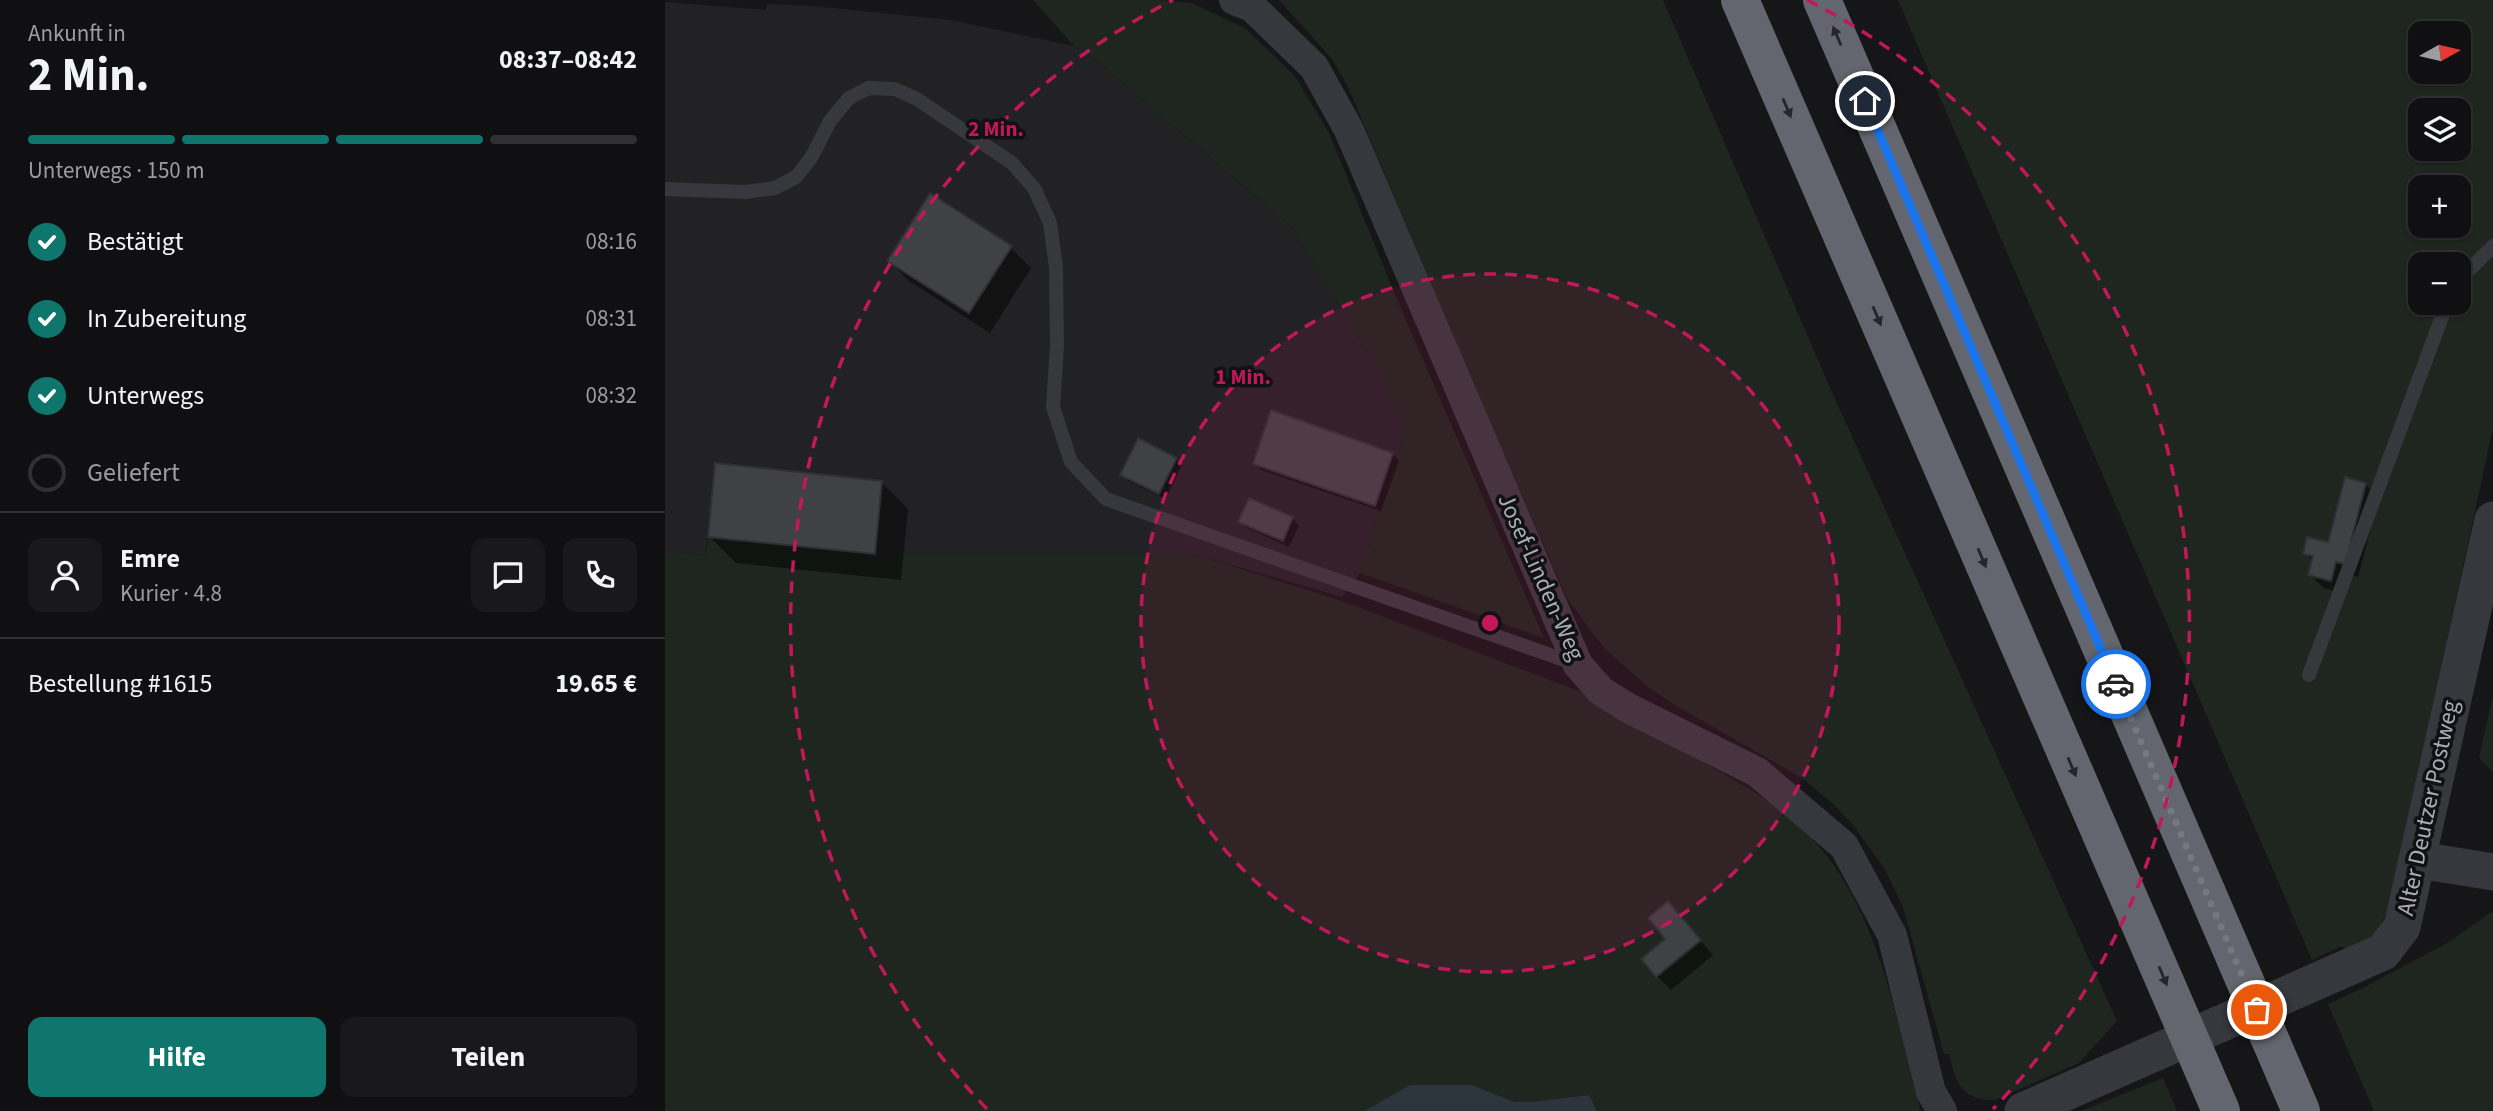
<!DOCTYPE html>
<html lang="de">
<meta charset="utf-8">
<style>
body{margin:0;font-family:"Source Sans 3",sans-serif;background:#19191b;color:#f1f3f6;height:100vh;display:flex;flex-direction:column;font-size:26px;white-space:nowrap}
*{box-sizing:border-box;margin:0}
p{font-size:23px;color:#9c9d9f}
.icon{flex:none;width:38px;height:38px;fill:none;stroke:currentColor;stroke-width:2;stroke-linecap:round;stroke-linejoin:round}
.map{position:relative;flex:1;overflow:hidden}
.details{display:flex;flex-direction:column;background:#101012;width:665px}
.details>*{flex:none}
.needle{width:46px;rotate:82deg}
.fabs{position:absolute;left:1743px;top:21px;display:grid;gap:14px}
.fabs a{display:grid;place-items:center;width:63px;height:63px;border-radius:14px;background:#101012;box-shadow:0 2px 5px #0004,0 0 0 2px #303032;font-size:35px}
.pin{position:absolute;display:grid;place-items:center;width:60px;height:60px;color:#fff;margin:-30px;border:4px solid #fff;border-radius:50%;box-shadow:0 2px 7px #0007}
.courier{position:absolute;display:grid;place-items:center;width:70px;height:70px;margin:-35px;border:5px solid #1a73e8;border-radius:50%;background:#fff;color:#222;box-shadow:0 2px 9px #0007}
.headline em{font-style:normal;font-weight:700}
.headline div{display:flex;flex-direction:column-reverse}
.headline{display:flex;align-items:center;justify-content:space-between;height:119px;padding:0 28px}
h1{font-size:46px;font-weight:700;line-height:52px}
.bar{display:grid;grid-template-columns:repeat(4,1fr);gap:10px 7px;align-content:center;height:84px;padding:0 28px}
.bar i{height:9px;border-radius:5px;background:#303032}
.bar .current{background:#0f766e}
.bar p{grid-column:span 4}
.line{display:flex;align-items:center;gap:18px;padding:0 28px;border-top:2px solid #303032}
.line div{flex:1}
.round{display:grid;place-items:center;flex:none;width:74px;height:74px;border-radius:14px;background:#19191b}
ol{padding:0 28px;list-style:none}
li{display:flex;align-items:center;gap:21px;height:77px}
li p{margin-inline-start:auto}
li .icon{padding:7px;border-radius:50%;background:#0f766e;color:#fff;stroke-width:4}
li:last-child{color:#9c9d9f}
li i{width:38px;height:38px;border:4px solid #303032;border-radius:50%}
.action{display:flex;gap:14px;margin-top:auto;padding:14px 28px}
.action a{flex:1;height:80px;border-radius:14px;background:#0f766e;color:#fff;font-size:28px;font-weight:700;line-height:80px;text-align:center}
.action a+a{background:#19191b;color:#f1f3f6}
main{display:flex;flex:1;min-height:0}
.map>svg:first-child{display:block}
</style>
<main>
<section class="details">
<div class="headline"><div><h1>2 Min.</h1><p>Ankunft in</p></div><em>08:37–08:42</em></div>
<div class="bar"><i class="current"></i><i class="current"></i><i class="current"></i><i></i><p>Unterwegs · 150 m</p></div>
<ol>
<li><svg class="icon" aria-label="check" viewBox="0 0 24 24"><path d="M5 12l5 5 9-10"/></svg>Bestätigt<p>08:16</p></li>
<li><svg class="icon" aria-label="check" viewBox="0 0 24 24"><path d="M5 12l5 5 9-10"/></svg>In Zubereitung<p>08:31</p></li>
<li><svg class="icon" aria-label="check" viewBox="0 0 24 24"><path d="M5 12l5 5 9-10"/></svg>Unterwegs<p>08:32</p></li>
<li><i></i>Geliefert</li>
</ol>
<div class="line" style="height:126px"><a class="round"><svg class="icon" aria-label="person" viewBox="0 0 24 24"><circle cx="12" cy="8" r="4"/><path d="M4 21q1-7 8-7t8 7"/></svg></a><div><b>Emre</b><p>Kurier · 4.8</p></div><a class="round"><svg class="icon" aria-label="chat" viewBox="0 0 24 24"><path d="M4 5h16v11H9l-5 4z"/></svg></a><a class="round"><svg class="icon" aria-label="phone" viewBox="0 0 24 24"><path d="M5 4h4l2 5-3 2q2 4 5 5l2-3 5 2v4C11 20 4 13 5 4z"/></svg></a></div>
<div class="line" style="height:91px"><div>Bestellung #1615</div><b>19.65 €</b></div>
<div class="action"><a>Hilfe</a><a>Teilen</a></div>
</section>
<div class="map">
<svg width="1828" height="1111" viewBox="0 0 1828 1111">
<rect width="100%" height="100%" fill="#161618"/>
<path fill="#222225" d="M0,2L101,10L102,4L148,6L286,20L409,46L431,60L627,227L710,364L740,429L695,573L677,597L529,554H210L42,537L40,555L0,550Z"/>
<path fill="#1e261f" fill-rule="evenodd" d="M368,0H495L527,3L581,29L630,76L664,133L736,309L879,638L695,573L740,429L710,364L627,227L431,60L409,46Z
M614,0H998L1166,390L1452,1021L1414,1063L1330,1100C1297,1101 1290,1082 1284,1054H1279L1238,907L1219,868L1188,825L1168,804L1137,778L1010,705L983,687L939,648L903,600L814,398L684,89L667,59Z
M1233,0H1828V428L1726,901C1716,929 1708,938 1684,955L1677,946L1647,960ZM1755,33H1794V72H1755ZM1755,110H1794V149H1755ZM1755,187H1794V226H1755ZM1755,264H1794V303H1755Z
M43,537L210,554H529L677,601L935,699C988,738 1048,765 1103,801C1209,872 1225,997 1256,1111H932L924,1095L867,1102H850L807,1085H745L699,1111H0V550L40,555Z
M1828,694V772L1814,758Z
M1828,911V1111H1709L1663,1004L1696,989L1782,943Z
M1498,1078L1512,1111H1416Z"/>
<path fill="#2c353c" d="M745,1085H807L850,1102H867L924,1095L932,1111H699Z"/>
<path fill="#0007" d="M345,247L366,268L325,333L244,281L224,260Z
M727,454L734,461L716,511L596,470L590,463Z
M511,459L517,465L501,499L463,481L457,474Z
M216,482L243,509L236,580L71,563L44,536Z
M1700,484L1714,498L1693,577L1685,575L1680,594L1659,588L1645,575L1649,562L1640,553L1664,544Z
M627,518L634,525L624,547L582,528L575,522Z
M1003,903L1048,955L1006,990L992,976L1003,939Z"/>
<path fill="#404145" stroke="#303034" stroke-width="2" d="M265,193L347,246L304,313L222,261Z
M606,410L728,453L710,506L588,464Z
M473,438L512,458L494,494L455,475Z
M50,463L217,481L210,554L43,537Z
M1680,477L1701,483L1680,564L1671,562L1666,581L1643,575L1648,556L1638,554L1642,537L1663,542Z
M584,498L628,517L618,541L573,522Z
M1003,901L1036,940L991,977L976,959L1000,939L983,918Z"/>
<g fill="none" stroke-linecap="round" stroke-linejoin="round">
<path stroke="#37383d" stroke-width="14" d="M0,189L80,192L110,188L131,177L146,158L165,121L184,98L204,88L230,89L252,99L347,163L369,188L385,223L391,267L392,346L388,407L406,462L441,499L908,663
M1794,280L1828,246
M1644,675L1782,303"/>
<path stroke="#37383d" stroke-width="30" d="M569,0L587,7L649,67L684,130L913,665L936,691L965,709L1092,772L1179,846L1227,935L1266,1092L1277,1111"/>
<path stroke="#37383d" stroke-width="37" d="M1754,860L1828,872
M1358,1111L1718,952L1737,927L1828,520"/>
<path stroke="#63666e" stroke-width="38" d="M1075,0L1556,1111
M1157,0L1636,1111"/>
</g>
<defs><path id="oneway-solid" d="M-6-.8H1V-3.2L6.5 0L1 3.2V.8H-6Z" transform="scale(1.75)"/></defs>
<g fill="#26262a">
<use href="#oneway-solid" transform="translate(1172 36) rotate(-113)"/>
<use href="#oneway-solid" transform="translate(1122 108) rotate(67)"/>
<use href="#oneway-solid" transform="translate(1212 316) rotate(67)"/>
<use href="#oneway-solid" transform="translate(1317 558) rotate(67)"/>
<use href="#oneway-solid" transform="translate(1407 767) rotate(67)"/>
<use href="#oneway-solid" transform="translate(1498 976) rotate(67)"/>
</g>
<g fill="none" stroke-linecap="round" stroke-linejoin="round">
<path stroke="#757880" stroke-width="7" stroke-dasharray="0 12.6" d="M1451,684L1592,1010"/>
<path stroke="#1a73e8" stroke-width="9" d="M1200,101L1451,684"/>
</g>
<circle cx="825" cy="623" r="349" fill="#c2185b" fill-opacity=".12"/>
<g fill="none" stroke="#c2185b" stroke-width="3.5" stroke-dasharray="12 9">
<circle cx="825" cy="623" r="349"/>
<path d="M322 1109A699 699 0 0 1 508 0M1142 0A699 699 0 0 1 1328 1109"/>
</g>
<g text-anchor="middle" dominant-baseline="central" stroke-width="7" stroke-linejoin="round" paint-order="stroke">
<g font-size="24" fill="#a8adb8" stroke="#111113">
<text transform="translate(876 577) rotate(66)">Josef-Linden-Weg</text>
<text transform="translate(1763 808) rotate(-78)">Alter Deutzer Postweg</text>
</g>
</g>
<circle cx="825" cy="623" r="10" fill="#c2185b" stroke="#111113" stroke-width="3.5"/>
<g font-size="21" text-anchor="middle" font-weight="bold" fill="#c2185b" stroke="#111113" stroke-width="7" stroke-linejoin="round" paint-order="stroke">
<text x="331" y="136">2 Min.</text>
<text x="578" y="384">1 Min.</text>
</g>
</svg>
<div class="fabs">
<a><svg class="needle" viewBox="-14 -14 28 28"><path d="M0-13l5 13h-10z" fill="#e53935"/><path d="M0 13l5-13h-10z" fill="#9c9d9f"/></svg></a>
<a><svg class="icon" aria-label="layers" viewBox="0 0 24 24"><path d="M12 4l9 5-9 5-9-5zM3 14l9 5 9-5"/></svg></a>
<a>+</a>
<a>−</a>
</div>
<div class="pin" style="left:1592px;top:1010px;background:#ea580c"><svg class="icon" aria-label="bag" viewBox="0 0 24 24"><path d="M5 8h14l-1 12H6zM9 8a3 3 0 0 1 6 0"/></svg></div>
<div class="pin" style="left:1200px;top:101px;background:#1f2937"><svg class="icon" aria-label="home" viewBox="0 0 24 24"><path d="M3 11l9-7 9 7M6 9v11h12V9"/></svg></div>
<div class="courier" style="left:1451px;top:684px"><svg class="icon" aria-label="car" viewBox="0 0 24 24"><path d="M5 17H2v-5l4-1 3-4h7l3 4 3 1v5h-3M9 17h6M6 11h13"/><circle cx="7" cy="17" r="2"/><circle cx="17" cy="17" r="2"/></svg></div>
</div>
</main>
